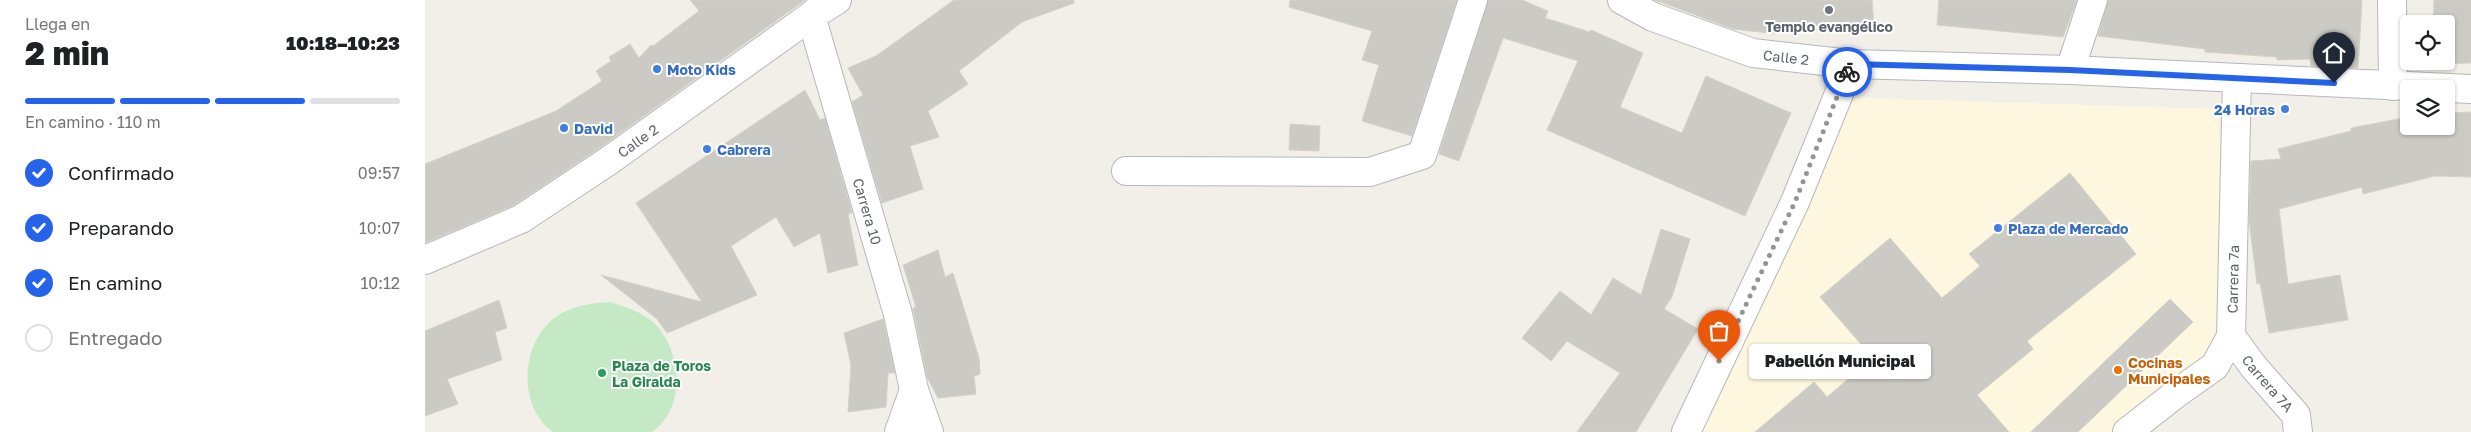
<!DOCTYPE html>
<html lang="es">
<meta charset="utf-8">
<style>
body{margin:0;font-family:"Golos Text",sans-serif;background:#f6f6f6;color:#202124;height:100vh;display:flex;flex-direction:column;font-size:19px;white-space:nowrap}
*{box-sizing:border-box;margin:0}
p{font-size:16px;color:#757577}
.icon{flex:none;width:28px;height:28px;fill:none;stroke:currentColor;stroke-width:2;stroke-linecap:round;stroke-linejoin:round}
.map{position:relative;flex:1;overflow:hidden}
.panel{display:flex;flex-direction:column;background:#fff;width:425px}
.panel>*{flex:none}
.buttons{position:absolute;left:1975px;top:15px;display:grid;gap:10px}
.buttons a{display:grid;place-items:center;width:55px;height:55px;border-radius:5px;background:#fff;box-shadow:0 1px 4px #0004;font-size:25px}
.pin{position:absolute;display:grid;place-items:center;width:42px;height:42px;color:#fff;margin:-51px -21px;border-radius:50% 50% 50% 0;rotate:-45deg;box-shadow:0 0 5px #0007}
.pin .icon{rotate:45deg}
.courier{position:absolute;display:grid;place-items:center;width:50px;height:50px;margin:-25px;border:4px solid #2563eb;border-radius:50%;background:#fff;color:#222;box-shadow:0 1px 6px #0007}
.bubble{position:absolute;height:35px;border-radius:5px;background:#fff;box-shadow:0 1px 4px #0004;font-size:16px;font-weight:800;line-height:35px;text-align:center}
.headline em{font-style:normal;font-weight:800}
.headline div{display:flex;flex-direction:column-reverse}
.headline{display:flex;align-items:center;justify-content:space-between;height:85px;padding:0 25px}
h1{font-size:32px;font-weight:800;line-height:38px}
.bar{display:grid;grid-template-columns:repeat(4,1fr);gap:8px 5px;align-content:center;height:60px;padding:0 25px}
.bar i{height:6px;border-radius:4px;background:#e0e0e0}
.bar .active{background:#2563eb}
.bar p{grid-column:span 4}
ol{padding:0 25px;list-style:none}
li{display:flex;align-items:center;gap:15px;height:55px}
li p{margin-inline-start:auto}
li .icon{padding:5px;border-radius:50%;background:#2563eb;color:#fff;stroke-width:4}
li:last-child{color:#757577}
li i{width:28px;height:28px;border:2px solid #e0e0e0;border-radius:50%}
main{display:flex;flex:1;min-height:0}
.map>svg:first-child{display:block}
</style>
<main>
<section class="panel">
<div class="headline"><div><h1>2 min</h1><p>Llega en</p></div><em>10:18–10:23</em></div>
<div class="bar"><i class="active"></i><i class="active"></i><i class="active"></i><i></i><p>En camino · 110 m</p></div>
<ol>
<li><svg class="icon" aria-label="check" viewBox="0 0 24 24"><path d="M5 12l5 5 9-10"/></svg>Confirmado<p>09:57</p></li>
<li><svg class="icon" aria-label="check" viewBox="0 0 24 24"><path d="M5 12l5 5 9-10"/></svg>Preparando<p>10:07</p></li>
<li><svg class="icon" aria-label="check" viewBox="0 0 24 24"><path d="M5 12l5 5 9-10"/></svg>En camino<p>10:12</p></li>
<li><i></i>Entregado</li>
</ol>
</section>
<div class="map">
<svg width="2046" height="432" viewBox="0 0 2046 432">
<rect width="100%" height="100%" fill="#f1efe8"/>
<path fill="#fef7e0" d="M1403,97L1793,109L1806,336L1702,432H1260Z"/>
<path fill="#c5e8c5" d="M185,302C201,307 218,312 230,324C257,352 262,408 227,432H128C90,404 96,335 137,313C153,305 168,303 185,302Z"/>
<path fill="#cccac5" stroke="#d6d1c6" d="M265,0H380L173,149L89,205L0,243V164L131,111L177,81L171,71L186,61L184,57L205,44L214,58L226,45L228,46L274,11Z
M529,0H649V3L597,22L534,71L543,84L503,111L514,137L485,146L498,189L457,203L427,102L438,95L423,68L451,56Z
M865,0H1032L987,136L937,121L954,65L937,60L947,31L864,7Z
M1063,0H1097L1123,11L1120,18L1165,32L1166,30L1218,53L1195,107L1257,133L1281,76L1366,113L1320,216L1122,130L1153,61L1078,38L1034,161L1014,154Z
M1230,0H1447L1449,26L1353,32V34L1308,29Z
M1514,0H1652L1638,37L1512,25Z
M1683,0H1937L1933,68L1886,66L1885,59L1852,60V57L1780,52V49L1673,36Z
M2009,0H2046V63L2005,64V61H2021V24H2008Z
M380,90L395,120L400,118L427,213L423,214L433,265L403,273L395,233L369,247L351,217L306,246L332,295L242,333L232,319L176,275L277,302L211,203Z
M2046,112V177L2010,176L1938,194L1937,187L1854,209L1863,284L1915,275L1923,320L1844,333L1835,283L1832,284L1824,220L1826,161L1856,159L1853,149L1926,131V128L1984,117V126H2021V113Z
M865,124L895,126L894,151L864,150Z
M1645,173L1711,254L1602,341L1608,349L1552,395L1584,432H1330L1389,382L1402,397L1448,358L1395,297L1465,238L1517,298L1555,266L1544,254Z
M1236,229L1265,239L1247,297L1239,309L1273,329L1211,432H1152L1195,373L1142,341L1126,361L1097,338L1135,291L1166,315L1188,278L1216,295Z
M513,250L520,277L528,273L554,358L555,374L549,376L551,394L513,398L502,377L488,308L491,307L478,265Z
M1745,299L1768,322L1653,432H1606Z
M74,300L82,328L70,332L77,360L22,379L33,404L0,416V331Z
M458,319L470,373H463L461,407L423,412L426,365L419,333Z"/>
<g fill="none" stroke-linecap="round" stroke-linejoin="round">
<g stroke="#b5b8bc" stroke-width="30">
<g id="minor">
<path id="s1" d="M1197,0L1228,17L1328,53L1426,64L1645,70L2046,89"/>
<path d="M1967,0L1968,86"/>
<path id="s2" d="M399,4L386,16L473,314L489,390L504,432"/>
<path d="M1645,70L1668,0"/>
<path d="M701,171L945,172L997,155L1048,0"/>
<path id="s3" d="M0,260L96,219L182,162L386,16L412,0"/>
<path id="s4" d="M1806,336L1828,366L1871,415L1873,432"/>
<path d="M474,432L489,390"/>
<path d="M1261,432L1370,202L1426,64"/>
<path id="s5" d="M1702,432L1752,393L1790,366L1806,336L1812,78"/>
</g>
</g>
<use href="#minor" stroke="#fff" stroke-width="28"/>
</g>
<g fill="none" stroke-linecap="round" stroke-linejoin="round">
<path stroke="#929495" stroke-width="5" stroke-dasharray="0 9" d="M1294,361L1370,202L1422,72"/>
<path stroke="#2563eb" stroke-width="6" d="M1422,72L1426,64L1645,70L1909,83"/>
</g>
<circle fill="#6b7280" stroke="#fff" stroke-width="2" cx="1404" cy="10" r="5"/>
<g fill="#3f7fe0" stroke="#fff" stroke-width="2">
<circle cx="232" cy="69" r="5"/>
<circle cx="1860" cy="109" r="5"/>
<circle cx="139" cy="128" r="5"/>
<circle cx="282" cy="149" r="5"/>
<circle cx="1573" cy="228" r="5"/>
</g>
<circle fill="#e8710a" stroke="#fff" stroke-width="2" cx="1693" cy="370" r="5"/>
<circle fill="#2e9e5b" stroke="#fff" stroke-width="2" cx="177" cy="373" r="5"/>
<g text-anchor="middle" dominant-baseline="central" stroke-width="4" stroke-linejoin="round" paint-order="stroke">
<g font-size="14" font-weight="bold" fill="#5b616d" stroke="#fff">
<text x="1404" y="26">Templo evangélico</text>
</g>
<g font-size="14" fill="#5f6368" stroke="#fff">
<text stroke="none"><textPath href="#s1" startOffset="175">Calle 2</textPath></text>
<text stroke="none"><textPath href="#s3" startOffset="245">Calle 2</textPath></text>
<text stroke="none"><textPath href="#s2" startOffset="221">Carrera 10</textPath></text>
<text stroke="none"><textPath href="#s5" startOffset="201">Carrera 7a</textPath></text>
<text stroke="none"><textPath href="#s4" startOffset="60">Carrera 7A</textPath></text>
</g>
<g font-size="14" font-weight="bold" fill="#366cbe" stroke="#fff" text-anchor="start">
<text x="242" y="69">Moto Kids</text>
<text x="1850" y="109" text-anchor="end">24 Horas</text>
<text x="149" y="128">David</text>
<text x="292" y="149">Cabrera</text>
<text x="1583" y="228">Plaza de Mercado</text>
</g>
<g font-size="14" font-weight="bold" fill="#c56008" stroke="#fff" text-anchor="start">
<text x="1703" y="362">Cocinas<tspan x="1703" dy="16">Municipales</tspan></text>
</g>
<g font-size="14" font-weight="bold" fill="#27864d" stroke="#fff" text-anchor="start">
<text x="187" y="365">Plaza de Toros<tspan x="187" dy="16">La Giralda</tspan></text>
</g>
</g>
</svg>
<div class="buttons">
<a><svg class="icon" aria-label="locate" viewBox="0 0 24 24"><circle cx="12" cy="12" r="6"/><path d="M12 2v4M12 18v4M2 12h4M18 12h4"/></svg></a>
<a><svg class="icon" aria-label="layers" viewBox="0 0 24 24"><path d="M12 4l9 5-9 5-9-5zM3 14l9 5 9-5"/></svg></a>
</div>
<div class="pin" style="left:1294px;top:361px;background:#ea580c"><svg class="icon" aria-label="bag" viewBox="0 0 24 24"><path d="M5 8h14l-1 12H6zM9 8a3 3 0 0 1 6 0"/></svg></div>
<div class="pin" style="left:1909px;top:83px;background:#1f2937"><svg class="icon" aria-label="home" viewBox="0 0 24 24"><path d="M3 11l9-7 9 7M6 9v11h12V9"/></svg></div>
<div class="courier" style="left:1422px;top:72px"><svg class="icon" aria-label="bike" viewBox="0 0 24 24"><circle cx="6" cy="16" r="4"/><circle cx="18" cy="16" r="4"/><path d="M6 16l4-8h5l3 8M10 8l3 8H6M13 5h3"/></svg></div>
<div class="bubble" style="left:1324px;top:344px;width:182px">Pabellón Municipal</div>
</div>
</main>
